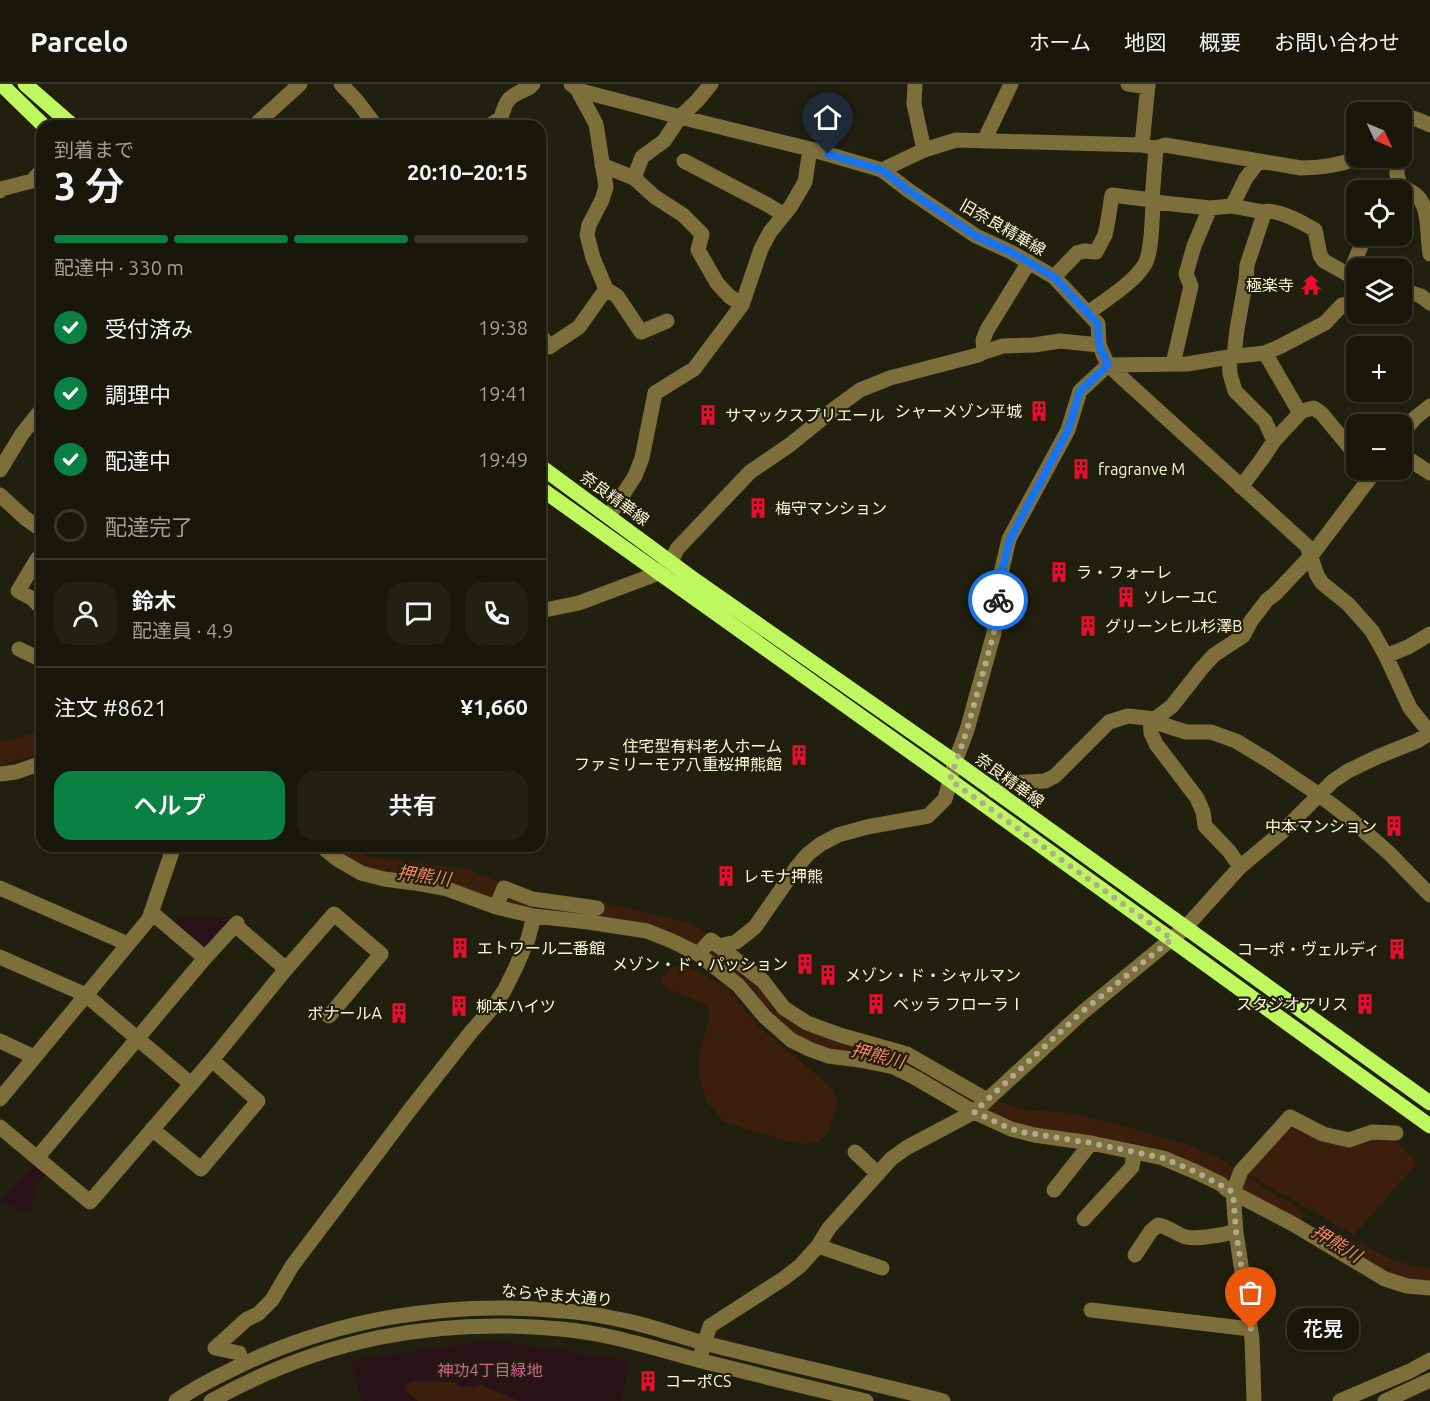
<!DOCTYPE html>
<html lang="ja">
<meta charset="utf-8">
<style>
body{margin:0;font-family:Ubuntu,"Noto Sans JP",sans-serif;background:#222013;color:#f1f3f6;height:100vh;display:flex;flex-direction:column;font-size:22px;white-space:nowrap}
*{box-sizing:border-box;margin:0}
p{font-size:20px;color:#9f9f9c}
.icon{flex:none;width:33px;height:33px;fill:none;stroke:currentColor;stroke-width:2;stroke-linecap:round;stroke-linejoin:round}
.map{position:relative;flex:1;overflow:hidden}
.side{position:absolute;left:36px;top:36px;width:510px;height:732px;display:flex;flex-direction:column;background:#19170a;border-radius:18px;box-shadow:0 2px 4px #0004,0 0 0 2px #37362b}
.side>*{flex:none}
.needle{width:39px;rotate:134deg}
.controls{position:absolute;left:1346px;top:18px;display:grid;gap:12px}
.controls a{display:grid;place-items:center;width:66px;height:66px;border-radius:12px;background:#19170a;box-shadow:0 2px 4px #0004,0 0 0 2px #37362b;font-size:30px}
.pin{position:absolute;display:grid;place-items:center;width:51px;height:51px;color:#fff;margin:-62px -26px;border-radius:50% 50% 50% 0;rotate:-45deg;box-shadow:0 0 6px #0007}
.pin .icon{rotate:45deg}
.courier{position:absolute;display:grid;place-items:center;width:60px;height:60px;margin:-30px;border:4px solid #1a73e8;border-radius:50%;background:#fff;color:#222;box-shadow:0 2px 8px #0007}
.bubble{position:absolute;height:42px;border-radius:18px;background:#19170a;box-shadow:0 2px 4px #0004,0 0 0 2px #37362b;font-size:20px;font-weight:600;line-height:42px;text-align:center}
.overview em{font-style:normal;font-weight:600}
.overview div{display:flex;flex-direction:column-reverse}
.overview{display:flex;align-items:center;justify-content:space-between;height:102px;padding:0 18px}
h1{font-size:39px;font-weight:600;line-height:45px}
.bar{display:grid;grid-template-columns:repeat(4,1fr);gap:9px 6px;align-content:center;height:72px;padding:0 18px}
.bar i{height:8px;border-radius:4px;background:#37362b}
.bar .on{background:#0b8043}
.bar p{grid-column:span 4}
.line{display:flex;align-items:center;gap:15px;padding:0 18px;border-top:2px solid #37362b}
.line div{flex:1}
.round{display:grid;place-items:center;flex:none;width:63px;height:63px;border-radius:18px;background:#222013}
ol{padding:0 18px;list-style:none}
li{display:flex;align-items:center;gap:18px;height:66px}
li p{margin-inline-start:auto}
li .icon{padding:6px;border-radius:50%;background:#0b8043;color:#fff;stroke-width:4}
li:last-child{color:#9f9f9c}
li i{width:33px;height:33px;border:3px solid #37362b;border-radius:50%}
.button{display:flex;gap:12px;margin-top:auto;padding:12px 18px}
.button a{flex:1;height:69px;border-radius:18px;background:#0b8043;color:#fff;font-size:24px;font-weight:600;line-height:69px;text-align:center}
.button a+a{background:#222013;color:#f1f3f6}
header{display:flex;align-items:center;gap:36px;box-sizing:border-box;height:84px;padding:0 30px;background:#19170a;border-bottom:2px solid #37362b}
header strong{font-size:28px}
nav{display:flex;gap:33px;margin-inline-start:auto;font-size:21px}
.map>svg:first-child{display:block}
</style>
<header>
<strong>Parcelo</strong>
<nav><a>ホーム</a><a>地図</a><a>概要</a><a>お問い合わせ</a></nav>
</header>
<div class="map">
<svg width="1430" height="1317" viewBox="0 0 1430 1317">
<rect width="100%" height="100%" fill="#211f0e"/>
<path fill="#2a1219" d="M225,834L226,838L230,839L211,860H200L173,839L175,835Z
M36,1078L47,1087L34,1108L29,1129L0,1117Z
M491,1256L630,1277L621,1317H362L350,1276Z"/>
<path fill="#3c1e0c" d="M682,880L726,902L759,943L822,995L834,1007L838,1018L830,1045L820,1057L805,1060L787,1057L723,1038L706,1016L699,994V971L710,932L706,920L665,904L660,896L672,883Z
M1291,1041L1373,1054H1393L1417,1079L1354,1151L1248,1090Z
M415,1297L455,1298L458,1302L476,1304L480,1301L519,1317H418L405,1306L408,1299Z"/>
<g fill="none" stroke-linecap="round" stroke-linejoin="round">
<path stroke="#3c1e0c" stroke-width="22" d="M0,670L42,658
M344,773L364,783L464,796L523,818
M573,825L599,829L684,849L730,877L755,900L777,931L809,956L897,973
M932,990L976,1020L1020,1037L1064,1039L1127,1054L1157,1064L1179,1069L1212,1083L1274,1123L1291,1132
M1351,1167L1389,1187L1430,1196"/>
<path stroke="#7d6f3c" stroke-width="15" d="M341,0L357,17L376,42
M571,0L577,5L585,8L684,34L810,65L882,86L908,106L976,152L1011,168L1054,193L1098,240L1099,261L1108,281L1307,462L1317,491L1322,499L1348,520L1372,547L1386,572L1410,624L1430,649
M915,0L914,20L924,66
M1128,0L1148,3
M1401,35C1411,31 1421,37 1430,41
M254,42L300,0
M489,42L501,34C507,11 511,13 530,3L533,0
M984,57L1011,0
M1142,61L1148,0
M1397,74V91L1400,101C1405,104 1411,107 1416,111C1430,122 1427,154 1430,170
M684,77L768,121L784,131
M602,81L634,94L655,113L683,131L702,150L698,166L717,199L729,212L742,221
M882,86L924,66L956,56L1142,61L1156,64L1165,61L1301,84C1321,84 1340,81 1358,74
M634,94L642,73L664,57L680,33L697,17L711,0
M0,107L1,105L32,97L42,86
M1232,122L1246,94L1259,77
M1263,128C1277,124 1303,139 1315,146L1320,171L1324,177L1349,191
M1054,193L1077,169L1084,167L1096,168L1105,151L1107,142L1112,111L1152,116L1155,118L1210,124L1232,122L1263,128V133L1247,181L1246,195L1237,245L1234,272
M1356,202L1349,191L1365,152
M606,205L617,212L641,248L667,237
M1401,207L1403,206L1421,212L1430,219
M1088,229C1106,215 1134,199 1145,180C1152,167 1152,135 1153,120L1152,116L1156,64
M540,250L549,263L579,243L606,205L593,174L587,151L589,141L602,116L606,103L596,40L577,5
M984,268L983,256L987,246L1029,178
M1265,269L1297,324L1302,327L1314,324L1322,330L1356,371
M1229,273L1230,290L1235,307L1265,337L1274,357
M1173,280L1191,202L1186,190L1194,162L1210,124
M1401,350L1415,334L1430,322
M1401,370L1430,389
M0,386L22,350L42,325
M1241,403L1262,375L1274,357L1302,327
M0,411L25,434L42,446
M609,432L635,392L642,374L655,309L694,285L742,221L761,165L770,148L791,122L805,98L810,65
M42,471L37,475L18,507L33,515L42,525
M540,527L579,519L659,489L671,478L677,465L750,388L791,360L834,325L860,306L890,294L978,271L984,268L1003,262L1034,261L1060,257L1099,261
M19,565L42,576
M1386,572L1408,563L1430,550
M1150,635L1151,649L1156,660L1197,714L1203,728L1205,742L1229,767L1240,783
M1155,635L1172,622L1202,584L1214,571L1243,552L1251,537L1267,516L1275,510L1311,472L1376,386
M0,690L16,688L42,679
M994,707L1009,699L1045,697L1055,692L1109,638L1128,632L1155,635L1161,640L1186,648H1211L1236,657L1269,677L1318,710L1348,733L1389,769L1430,811
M321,762L337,775L361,789L384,795L415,799L447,805L496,823L534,832L588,838L647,847L672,857L698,870L738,901L765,933L791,956L809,965L828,972L859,976L894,983L914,993L974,1028L1011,1045L1034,1051L1091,1059L1163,1074L1196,1088L1221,1100L1226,1105L1293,1140L1385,1195L1407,1202L1430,1204
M0,804L128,860
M496,823L504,804L532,815L597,824
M719,862L736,858L755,843L796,784L808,770L821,760L838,751L867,743L928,732L945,715L955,678L967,646L994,549L998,502L1009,455L1068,346L1080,307L1108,281L1187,280L1229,273L1265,269L1279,263L1325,239L1342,221L1356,219
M698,870L711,856L763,897L784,924L807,939L840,951L907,970L987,1016
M0,873L86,911L191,1000
M205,874L237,839
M286,885L334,830L381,870L329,932
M0,957L34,973
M212,976L286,885L235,841
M0,1015L149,835L174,762
M0,1043L90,1118L212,976L258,1017L201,1085L152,1045
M855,1068L878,1090
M37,1074L205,874L151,828
M1054,1106L1091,1059
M1084,1135L1132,1083L1134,1068
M818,1162L882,1184
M1135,1171L1151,1147L1158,1141C1169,1143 1176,1150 1186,1153C1199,1156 1222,1150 1236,1148
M1091,1226L1250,1245
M699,1276L710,1242L783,1195L800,1182L818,1162L829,1144L891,1075L906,1064L974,1028L1083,928L1185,844L1240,783L1282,748L1333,697L1348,687L1377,673L1417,657L1430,649
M243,1280L239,1269L215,1264L247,1235L258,1230L272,1216L292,1182L409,1027L471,948L493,923L504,907L515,885L528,855L534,832
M176,1317C193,1305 212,1295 231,1286C334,1234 449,1216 563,1227C580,1228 599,1231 617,1235C646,1240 675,1251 704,1259C784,1279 864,1297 943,1317
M211,1317C322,1255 435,1233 561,1245C607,1249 654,1264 698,1276C754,1290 810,1304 866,1317
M1254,1317L1252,1255L1236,1148L1233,1108L1241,1087L1290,1033L1323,1050L1349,1056L1372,1048L1396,1049
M1340,1317L1410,1287L1430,1276
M1385,1317L1430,1296"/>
<path stroke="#bff75e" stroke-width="15" d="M1,0L44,42
M25,0L73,42
M540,382L696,497L955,678L1430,1019
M540,404L950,696L1430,1042"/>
</g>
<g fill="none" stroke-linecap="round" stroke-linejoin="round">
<path stroke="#b0ab8d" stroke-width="6" stroke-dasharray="0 10.8" d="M998,516L994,549L967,646L950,696L1172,855L1083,927L974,1028L1011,1045L1022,1048L1091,1059L1163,1074L1196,1088L1233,1108L1236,1148L1251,1245"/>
<path stroke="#1a73e8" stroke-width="8" d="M828,70L882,86L908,106L976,152L1011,168L1054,193L1098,240L1099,261L1108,281L1080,307L1068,346L1010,455L998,502V516"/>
</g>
<defs>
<g id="temple-bare" transform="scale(1.62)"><path d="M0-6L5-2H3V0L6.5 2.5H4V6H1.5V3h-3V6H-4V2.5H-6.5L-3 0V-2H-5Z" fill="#ed0c31" stroke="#211f0e" stroke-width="2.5" paint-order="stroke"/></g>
<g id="building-bare" transform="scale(1.62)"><path d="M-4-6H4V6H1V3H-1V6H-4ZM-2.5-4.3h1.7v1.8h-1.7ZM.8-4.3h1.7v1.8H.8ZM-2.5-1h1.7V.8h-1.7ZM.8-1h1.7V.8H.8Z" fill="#ed0c31" stroke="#211f0e" stroke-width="2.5" paint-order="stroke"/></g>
</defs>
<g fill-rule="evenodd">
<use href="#temple-bare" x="1311" y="201"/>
<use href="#building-bare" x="1039" y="327"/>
<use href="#building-bare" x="708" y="331"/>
<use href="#building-bare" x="1081" y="385"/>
<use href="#building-bare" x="758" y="424"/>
<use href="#building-bare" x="1059" y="488"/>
<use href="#building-bare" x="1126" y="513"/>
<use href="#building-bare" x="1088" y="542"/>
<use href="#building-bare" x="799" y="671"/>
<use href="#building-bare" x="1394" y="742"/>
<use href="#building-bare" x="726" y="792"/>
<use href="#building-bare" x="460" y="864"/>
<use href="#building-bare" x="1397" y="865"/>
<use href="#building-bare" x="805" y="880"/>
<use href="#building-bare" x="828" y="891"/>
<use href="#building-bare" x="876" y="920"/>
<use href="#building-bare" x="1365" y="920"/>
<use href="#building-bare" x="459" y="922"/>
<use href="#building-bare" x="399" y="929"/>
<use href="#building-bare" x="648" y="1297"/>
</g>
<g text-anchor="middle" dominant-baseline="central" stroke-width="4.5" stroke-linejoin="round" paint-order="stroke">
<g font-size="16" fill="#fdf6d1" stroke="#211f0e">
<text transform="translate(1003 143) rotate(30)">旧奈良精華線</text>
<text transform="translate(615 414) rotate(36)">奈良精華線</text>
<text transform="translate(1010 696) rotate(36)">奈良精華線</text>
<text transform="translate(557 1211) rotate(5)">ならやま大通り</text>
</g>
<g font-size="16" fill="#fdf6d1" stroke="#211f0e" text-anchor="start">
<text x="1294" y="201" text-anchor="end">極楽寺</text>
<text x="1022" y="327" text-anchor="end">シャーメゾン平城</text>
<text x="725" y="331">サマックスプリエール</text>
<text x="1098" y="385">fragranve M</text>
<text x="775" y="424">梅守マンション</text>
<text x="1076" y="488">ラ・フォーレ</text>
<text x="1143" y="513">ソレーユC</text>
<text x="1105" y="542">グリーンヒル杉澤B</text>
<text x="782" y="662" text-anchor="end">住宅型有料老人ホーム<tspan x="782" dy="18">ファミリーモア八重桜押熊館</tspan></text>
<text x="1377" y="742" text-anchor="end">中本マンション</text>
<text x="743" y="792">レモナ押熊</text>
<text x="477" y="864">エトワール二番館</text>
<text x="1380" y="865" text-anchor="end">コーポ・ヴェルディ</text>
<text x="788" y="880" text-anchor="end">メゾン・ド・パッション</text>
<text x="845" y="891">メゾン・ド・シャルマン</text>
<text x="893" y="920">ベッラ フローラⅠ</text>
<text x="1348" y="920" text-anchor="end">スタジオアリス</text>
<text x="476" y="922">柳本ハイツ</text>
<text x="382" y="929" text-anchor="end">ボナールA</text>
<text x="665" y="1297">コーポCS</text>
</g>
<g font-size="16" fill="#d8619e" stroke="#211f0e">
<text x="490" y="1286">神功4丁目緑地</text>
</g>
<g font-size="18" font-style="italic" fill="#f78264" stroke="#211f0e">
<text transform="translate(424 791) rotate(8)">押熊川</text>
<text transform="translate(878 971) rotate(14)">押熊川</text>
<text transform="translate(1337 1159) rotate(31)">押熊川</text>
</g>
</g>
</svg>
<div class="controls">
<a><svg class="needle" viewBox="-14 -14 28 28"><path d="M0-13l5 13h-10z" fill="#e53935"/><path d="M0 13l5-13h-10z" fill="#9f9f9c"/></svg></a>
<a><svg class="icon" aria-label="locate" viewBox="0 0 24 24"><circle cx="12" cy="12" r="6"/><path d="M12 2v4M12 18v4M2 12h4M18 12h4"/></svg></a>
<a><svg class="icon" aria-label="layers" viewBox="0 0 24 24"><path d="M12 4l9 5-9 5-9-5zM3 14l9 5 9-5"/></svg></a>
<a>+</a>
<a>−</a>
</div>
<div class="pin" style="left:1251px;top:1245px;background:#ea580c"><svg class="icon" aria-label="bag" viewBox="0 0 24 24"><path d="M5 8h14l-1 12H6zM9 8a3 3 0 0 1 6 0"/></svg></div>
<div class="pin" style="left:828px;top:70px;background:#1f2937"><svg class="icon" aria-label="home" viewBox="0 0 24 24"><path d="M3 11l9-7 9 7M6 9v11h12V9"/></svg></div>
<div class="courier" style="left:998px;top:516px"><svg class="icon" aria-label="bike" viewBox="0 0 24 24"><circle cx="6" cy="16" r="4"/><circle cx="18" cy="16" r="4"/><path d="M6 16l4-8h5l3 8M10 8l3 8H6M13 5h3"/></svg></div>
<div class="bubble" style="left:1287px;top:1224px;width:72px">花晃</div>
<section class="side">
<div class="overview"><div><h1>3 分</h1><p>到着まで</p></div><em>20:10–20:15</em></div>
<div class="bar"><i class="on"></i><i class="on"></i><i class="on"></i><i></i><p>配達中 · 330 m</p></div>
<ol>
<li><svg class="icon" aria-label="check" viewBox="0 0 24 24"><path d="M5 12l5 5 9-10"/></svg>受付済み<p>19:38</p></li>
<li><svg class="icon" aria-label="check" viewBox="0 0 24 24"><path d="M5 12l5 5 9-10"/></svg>調理中<p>19:41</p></li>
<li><svg class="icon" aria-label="check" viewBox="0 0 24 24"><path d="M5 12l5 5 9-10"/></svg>配達中<p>19:49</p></li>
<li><i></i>配達完了</li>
</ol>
<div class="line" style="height:108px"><a class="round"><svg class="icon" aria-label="person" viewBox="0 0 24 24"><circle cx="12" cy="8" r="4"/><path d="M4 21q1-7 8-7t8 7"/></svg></a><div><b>鈴木</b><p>配達員 · 4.9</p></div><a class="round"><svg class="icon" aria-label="chat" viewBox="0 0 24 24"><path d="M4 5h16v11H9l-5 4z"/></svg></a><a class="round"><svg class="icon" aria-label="phone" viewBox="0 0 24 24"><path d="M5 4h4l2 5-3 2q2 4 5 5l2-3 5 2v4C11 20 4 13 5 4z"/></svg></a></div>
<div class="line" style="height:78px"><div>注文 #8621</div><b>¥1,660</b></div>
<div class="button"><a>ヘルプ</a><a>共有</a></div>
</section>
</div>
